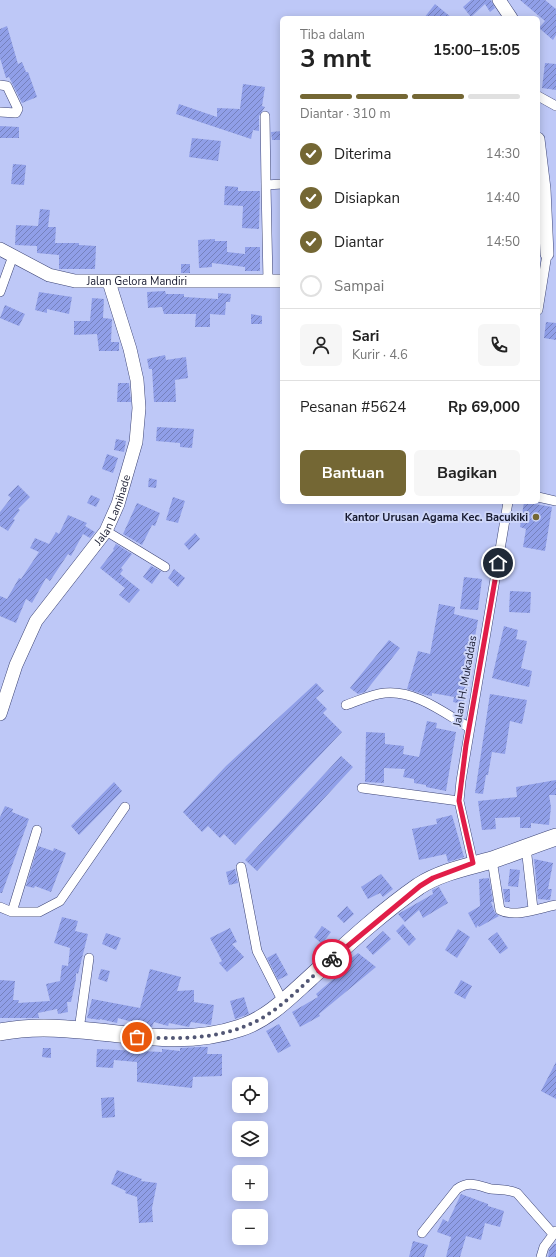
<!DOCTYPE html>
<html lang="id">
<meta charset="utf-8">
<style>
body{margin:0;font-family:"Nunito Sans",sans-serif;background:#f6f6f6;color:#222;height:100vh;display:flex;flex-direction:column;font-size:15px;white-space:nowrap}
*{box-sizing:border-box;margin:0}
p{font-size:13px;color:#767676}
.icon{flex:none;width:22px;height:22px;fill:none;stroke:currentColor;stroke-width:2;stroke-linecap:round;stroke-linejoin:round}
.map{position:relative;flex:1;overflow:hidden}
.panel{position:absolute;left:280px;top:16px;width:260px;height:488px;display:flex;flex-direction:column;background:#fff;border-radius:6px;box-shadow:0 2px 10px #0003}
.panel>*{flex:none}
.controls{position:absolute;left:232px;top:1077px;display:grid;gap:8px}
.controls a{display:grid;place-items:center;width:36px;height:36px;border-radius:6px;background:#fff;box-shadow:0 2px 10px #0003;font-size:20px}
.pin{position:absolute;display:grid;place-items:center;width:34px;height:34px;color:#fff;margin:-17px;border:2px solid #fff;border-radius:50%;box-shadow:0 1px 4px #0007}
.courier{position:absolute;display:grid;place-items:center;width:40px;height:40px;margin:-20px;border:3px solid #e11d48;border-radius:50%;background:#fff;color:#222;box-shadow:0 1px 5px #0007}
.head em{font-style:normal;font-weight:700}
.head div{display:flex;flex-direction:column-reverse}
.head{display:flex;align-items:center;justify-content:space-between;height:68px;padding:0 20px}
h1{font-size:26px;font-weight:700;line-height:30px}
.bar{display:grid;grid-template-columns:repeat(4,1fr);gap:6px 4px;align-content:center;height:48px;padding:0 20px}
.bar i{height:5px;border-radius:3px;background:#e0e0e0}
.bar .active{background:#746734}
.bar p{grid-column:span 4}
.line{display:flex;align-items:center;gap:10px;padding:0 20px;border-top:1px solid #e0e0e0}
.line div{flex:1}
.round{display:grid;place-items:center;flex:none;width:42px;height:42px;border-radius:6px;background:#f6f6f6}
ol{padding:0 20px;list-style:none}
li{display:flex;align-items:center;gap:12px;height:44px}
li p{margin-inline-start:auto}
li .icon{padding:4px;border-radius:50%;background:#746734;color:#fff;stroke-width:4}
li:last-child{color:#767676}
li i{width:22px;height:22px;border:2px solid #e0e0e0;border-radius:50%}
.primary-button{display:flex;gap:8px;margin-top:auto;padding:8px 20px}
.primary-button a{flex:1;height:46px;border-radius:6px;background:#746734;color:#fff;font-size:16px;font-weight:700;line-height:46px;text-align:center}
.primary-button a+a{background:#f6f6f6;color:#222}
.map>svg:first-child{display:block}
</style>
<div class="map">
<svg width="556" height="1257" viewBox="0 0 556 1257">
<defs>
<pattern id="building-hatch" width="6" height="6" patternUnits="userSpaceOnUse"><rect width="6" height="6" fill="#909fe8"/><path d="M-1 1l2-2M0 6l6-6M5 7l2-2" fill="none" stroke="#7581bc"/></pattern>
</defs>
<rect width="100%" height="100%" fill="#bec8f7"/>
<path fill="url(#building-hatch)" d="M471,0H491L495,8L490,12L485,4L471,17L463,7Z
M520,0H545L556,9V35L553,40L539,28L545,21Z
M435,4L452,18H424Z
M7,26L18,64L22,62L26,72H28L37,97L22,103L9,77L6,78L0,58V29Z
M545,63L556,64V90L542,88Z
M243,84L265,87L262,106L265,107L259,116V131L253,130L251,139L176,114L179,104L217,117V108L240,109Z
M0,126L19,127V138H0Z
M282,131V140H272L271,132Z
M192,138L221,141L218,161L189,157Z
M13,164L26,165L24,185L11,184Z
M225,186L238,187V191H260L259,229L242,228L243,206L224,205Z
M40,209L50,210L48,227H56L55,243H79V245L96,246L95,269H59V255L37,253V246L15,245L16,225L38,226Z
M215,239V241H227V252L245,254V247H260V271H245V267L212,263V267L199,268L198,240Z
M181,264H190V273H181Z
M165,291L166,294H184V297L218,299V293L231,294L230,302H226L225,315L210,314V327H195L196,314H164L162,307L148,308L147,292Z
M39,292L72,297L69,314L47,309V313L35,310Z
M92,298L104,299L103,318L112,319L111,342H119V351H99L97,334L74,335V321H90Z
M5,305L25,314L19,326L0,318Z
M251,314L262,316V324H251Z
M546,322L556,323V340L544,338Z
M165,355L166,360L186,357L188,378L175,380L176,402H154L152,369H149L147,359Z
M118,383H129L131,402H117Z
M157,427L194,429L192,448L180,447V443L156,441Z
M116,439L126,441L124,452L114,450Z
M107,454L118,458L113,473L102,469Z
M149,478L157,480L156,488L148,487Z
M18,485L30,497L18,509L20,510L13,519L15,520L8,531L0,526V512L11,498L8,495Z
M91,495L100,499L96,507L87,503Z
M173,497L185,501L178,523L166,520Z
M524,502L552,507L545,551L523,547L526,529L520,527Z
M137,503L160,513L155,526L152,525L142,545L123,534Z
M68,515L87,523L85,526L95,532L90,538L83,534L71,556L68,554L50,581L46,578L32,603L26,599L16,623L0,616V596L7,599L19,578L21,579L39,552L30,548L35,538L49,544L56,532L59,534Z
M195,533L200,539L189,550L184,544Z
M116,544L132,554L121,568L123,570L120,574L140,590L129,603L119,595L125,588L100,568L114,550L113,549Z
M151,566L161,571L152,584L143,577Z
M174,569L185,578L178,587L168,578Z
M464,577L482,579L478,610L460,609Z
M510,591L531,592L530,613L509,612Z
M439,604L455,607L454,614L478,620L463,704L453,702L454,697L432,693V696L426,695L407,689L418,651L430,654Z
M504,626L518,630L516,639L527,641L521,668L532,671L529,687L492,678Z
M389,640L400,648L365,692L358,694L350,688Z
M316,683L324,691L316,698L327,709L323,713L342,732L235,845L224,834L220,838L208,826L202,832L183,812L226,766Z
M490,694L527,700L522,724L510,721L505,754L492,752L488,775H486L483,794L475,793Z
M427,721L437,723L436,728L456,732L446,791L426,787V785L414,783V779L403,777L405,769L384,768V783L365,782L366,732L385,733V744L404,746L403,754L419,757Z
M341,756L353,767L257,871L245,860Z
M556,780V795H549L551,807L549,825L531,823V828H520V817L495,818L496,829L482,830L478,801L517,797L516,787Z
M114,782L122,791L79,835L71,826Z
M5,806L13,809L12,812L29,819L2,893H0V817Z
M452,815L464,857L448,862L446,854L419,860L412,829L437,824L436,819Z
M38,846L53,851L54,848L66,853L51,892L35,886L34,888L26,886Z
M534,859L553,863L548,889H552L550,900L538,899Z
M235,869L238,883L229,885L226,872Z
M510,869L520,870L518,887L508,886Z
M381,874L393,889L383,897L380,893L368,899L361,887Z
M489,878L493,902H491L495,913L499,916L479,927L478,925L476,928L468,913L480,906L479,879Z
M439,887L448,903L423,918L419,910L405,922L398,914L433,894L432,890Z
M503,889H510V902H505Z
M347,906L354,914L344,923L337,916Z
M62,917L78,921L75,931L88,934L78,974L76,973V979L71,1002H67L68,1012L58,1014L57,1009L38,1013L39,1018H0V980L15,981L13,1000H19L18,1003L50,1001L46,984L60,981L62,965L68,966L70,948L54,943Z
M403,924L416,939L409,946L396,931Z
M322,926L331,932L322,944L314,937Z
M230,928L237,942L232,944L244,957L227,972L219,963L222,961L210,938Z
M458,929L470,937L457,958L445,950Z
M383,931L391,939L373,955L366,947Z
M497,932L508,948L500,954L488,939Z
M106,933L121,938L116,950L102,944Z
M276,953L288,975L278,980L267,958Z
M358,953L376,967L319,1014L320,1016L300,1027L292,1012L318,997L316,994L338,975L334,971Z
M101,969L110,971L107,982L98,979Z
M150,969L181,977L177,991L194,990V1002L214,1005L211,1025L191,1022L189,1027L169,1023L168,1026L154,1022L152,1027H151L136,1026V1023L118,1018L117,1023L100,1019V1020L87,1018L92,999L140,1008Z
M461,980L472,986L465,999L454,993Z
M244,997L249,1014L235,1019L230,1001Z
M279,1024L291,1046L278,1053L266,1031Z
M199,1047H208L207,1054H222V1076L193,1077L192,1088L137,1082V1062L114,1060L113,1068L96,1067L97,1049L162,1052V1049L180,1051V1048Z
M43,1048H51V1058L42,1057Z
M556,1062V1099L541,1091Z
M114,1097L115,1117L102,1118L101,1098Z
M117,1170L142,1179L141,1181L157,1183L152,1208L153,1222L139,1223L137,1197L125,1193L126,1191L111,1184Z
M461,1194L488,1204V1206L504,1211L500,1227L485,1223L481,1240L466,1236L460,1257H446L451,1237L437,1232L443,1219L448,1222Z
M413,1241L428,1245L424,1257H409Z
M554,1244H556V1257H548L549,1250Z"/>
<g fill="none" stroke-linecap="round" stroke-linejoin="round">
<g stroke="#3d4576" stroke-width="10">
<path id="street" d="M0,85L7,86L18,109L16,113L0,112
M538,96L556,106
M265,116L266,185
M268,281L266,185L282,184
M0,292L13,256
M538,310L547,254
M538,497L556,501
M106,531L165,567
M346,705C358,701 372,694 385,693C416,690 444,713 470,728
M362,788L459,801
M526,847L533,909
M492,860L500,910C515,918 540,908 556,905
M473,863L459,801L461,781L508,502
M241,867L257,951L283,1002
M0,907L12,912H39L60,901L125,807
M12,912L37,830
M79,1030L89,958
M422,1233L457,1189C469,1180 479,1186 491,1189C500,1190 508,1189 517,1193L553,1234
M541,1257L544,1247L556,1231"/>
</g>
<g stroke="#3d4576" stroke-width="14">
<g id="secondary">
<path d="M499,0L511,18"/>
<path d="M538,139L544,189L547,254"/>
<path id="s1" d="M0,249L49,275L75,281H282"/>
<path id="s2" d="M0,714L16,665L36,621L106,531L118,504L136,442L139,408L137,380L130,349L109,282"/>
</g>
</g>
<g stroke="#3d4576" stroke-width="18">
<path id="highway" d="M0,1032C79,1016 161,1055 240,1028C268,1019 289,997 310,978C345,946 380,913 419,886C441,872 467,867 492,860C513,853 535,844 556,837"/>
</g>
<use href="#street" stroke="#fff" stroke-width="9"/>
<use href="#secondary" stroke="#fff" stroke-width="13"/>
<use href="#highway" stroke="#fff" stroke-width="17"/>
</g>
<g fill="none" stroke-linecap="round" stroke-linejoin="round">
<path stroke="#515674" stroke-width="4" stroke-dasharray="0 7.2" d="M137,1037C173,1039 214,1040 248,1025C280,1012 306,981 332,959"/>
<path stroke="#e11d48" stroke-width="5" d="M332,959L420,886L433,878L473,863L459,801L466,745L498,563"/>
</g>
<circle fill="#746734" stroke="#ced6f9" stroke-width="1.5" cx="536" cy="517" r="4"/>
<g text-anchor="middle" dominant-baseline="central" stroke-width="4" stroke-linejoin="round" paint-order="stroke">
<g font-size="11" fill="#16192e" stroke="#ced6f9">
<text stroke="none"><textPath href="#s1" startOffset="144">Jalan Gelora Mandiri</textPath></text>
<text stroke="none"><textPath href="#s2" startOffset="236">Jalan Lamihade</textPath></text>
<text transform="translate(465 681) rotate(-80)">Jalan H. Mukaddas</text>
</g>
<g font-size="11" font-weight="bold" fill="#16192e" stroke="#ced6f9" text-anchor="end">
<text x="528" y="517">Kantor Urusan Agama Kec. Bacukiki</text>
</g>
</g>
</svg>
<div class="controls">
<a><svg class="icon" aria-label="locate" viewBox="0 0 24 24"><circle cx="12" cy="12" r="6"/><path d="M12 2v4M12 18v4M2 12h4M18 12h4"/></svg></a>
<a><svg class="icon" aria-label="layers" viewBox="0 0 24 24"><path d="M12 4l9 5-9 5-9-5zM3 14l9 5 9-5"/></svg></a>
<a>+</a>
<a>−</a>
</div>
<div class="pin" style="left:137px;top:1037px;background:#ea580c"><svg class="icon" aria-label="bag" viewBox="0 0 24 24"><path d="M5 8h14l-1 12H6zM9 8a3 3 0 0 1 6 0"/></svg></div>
<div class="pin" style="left:498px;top:563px;background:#1f2937"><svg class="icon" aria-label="home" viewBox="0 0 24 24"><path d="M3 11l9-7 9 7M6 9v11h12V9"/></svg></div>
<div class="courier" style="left:332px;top:959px"><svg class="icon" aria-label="bike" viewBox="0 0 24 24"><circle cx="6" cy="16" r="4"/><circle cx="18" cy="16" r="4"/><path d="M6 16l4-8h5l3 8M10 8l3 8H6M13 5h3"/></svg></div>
<section class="panel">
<div class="head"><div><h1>3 mnt</h1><p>Tiba dalam</p></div><em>15:00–15:05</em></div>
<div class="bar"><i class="active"></i><i class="active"></i><i class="active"></i><i></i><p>Diantar · 310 m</p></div>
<ol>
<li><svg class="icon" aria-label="check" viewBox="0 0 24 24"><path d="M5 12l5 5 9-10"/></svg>Diterima<p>14:30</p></li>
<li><svg class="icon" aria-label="check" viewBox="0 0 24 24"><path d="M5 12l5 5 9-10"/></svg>Disiapkan<p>14:40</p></li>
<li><svg class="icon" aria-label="check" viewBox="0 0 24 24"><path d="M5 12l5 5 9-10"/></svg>Diantar<p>14:50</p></li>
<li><i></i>Sampai</li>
</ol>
<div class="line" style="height:72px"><a class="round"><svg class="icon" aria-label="person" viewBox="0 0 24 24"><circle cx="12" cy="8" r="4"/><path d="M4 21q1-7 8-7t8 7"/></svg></a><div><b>Sari</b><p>Kurir · 4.6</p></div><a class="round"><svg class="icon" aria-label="phone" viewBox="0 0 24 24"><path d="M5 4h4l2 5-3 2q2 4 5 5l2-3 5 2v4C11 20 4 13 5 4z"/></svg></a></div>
<div class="line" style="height:52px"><div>Pesanan #5624</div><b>Rp 69,000</b></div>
<div class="primary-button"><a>Bantuan</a><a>Bagikan</a></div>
</section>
</div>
